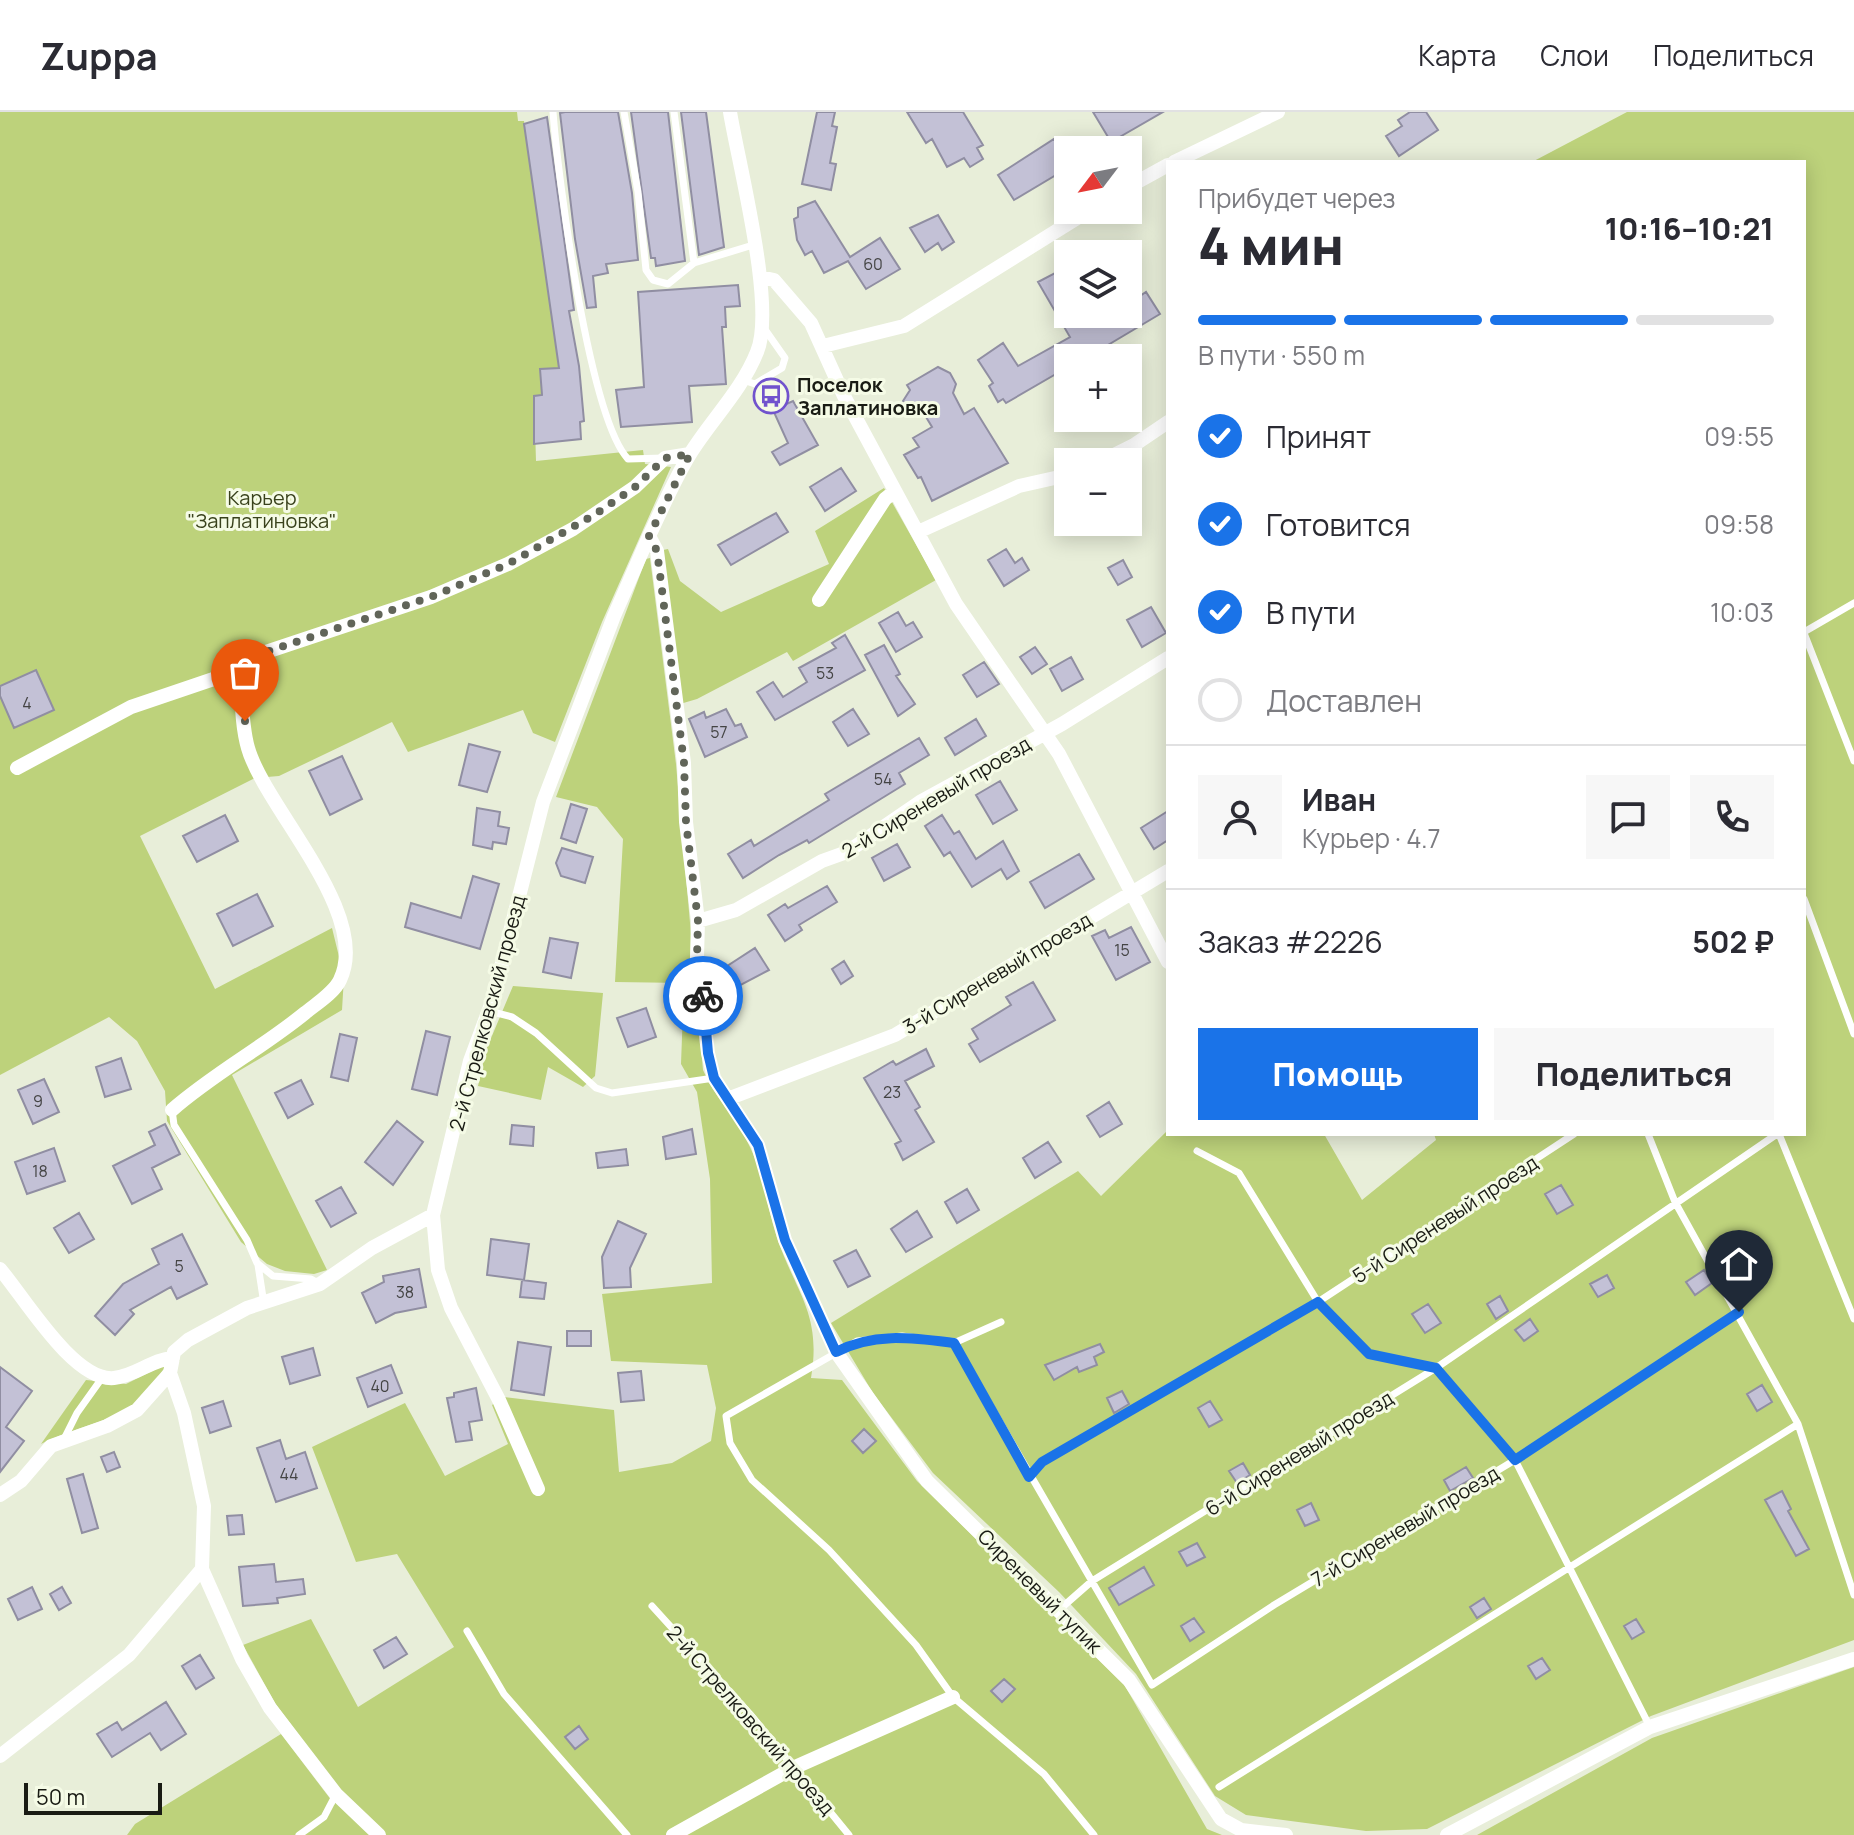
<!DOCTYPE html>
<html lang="ru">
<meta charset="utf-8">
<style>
body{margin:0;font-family:Manrope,sans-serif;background:#f7f7f7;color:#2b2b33;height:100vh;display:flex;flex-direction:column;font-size:30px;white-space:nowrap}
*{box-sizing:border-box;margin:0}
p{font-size:26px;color:#7c7c81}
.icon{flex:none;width:44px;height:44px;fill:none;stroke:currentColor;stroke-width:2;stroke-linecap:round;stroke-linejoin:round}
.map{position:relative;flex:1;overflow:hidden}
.side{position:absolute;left:1166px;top:48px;width:640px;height:976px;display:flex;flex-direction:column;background:#fff;border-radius:0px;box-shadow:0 4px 20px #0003}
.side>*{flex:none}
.needle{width:52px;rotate:238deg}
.tools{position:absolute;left:1054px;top:24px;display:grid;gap:16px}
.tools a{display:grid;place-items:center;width:88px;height:88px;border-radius:0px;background:#fff;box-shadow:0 4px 20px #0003;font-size:40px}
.scale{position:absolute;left:24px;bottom:20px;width:138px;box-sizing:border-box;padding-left:8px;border:4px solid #191b14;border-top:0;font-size:22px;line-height:28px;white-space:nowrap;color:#191b14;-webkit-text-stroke:6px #f5fbe6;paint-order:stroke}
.pin{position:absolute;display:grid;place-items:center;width:68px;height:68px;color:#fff;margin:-82px -34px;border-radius:50% 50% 50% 0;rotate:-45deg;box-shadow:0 0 8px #0007}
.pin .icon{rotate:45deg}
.courier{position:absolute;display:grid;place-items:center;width:80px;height:80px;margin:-40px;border:6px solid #1a73e8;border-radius:50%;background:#fff;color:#222;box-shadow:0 2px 10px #0007}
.head em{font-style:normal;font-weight:800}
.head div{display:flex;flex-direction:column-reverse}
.head{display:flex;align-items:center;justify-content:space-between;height:136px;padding:0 32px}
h1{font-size:52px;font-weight:800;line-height:60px}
.bar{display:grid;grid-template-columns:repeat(4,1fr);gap:12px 8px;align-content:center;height:96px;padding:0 32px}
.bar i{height:10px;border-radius:6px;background:#e1e1e2}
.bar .selected{background:#1a73e8}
.bar p{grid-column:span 4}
.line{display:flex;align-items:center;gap:20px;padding:0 32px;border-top:2px solid #e1e1e2}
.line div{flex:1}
.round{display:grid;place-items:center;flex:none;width:84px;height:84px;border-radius:0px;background:#f7f7f7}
ol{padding:0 32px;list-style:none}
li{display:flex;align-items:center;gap:24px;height:88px}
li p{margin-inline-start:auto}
li .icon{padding:8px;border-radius:50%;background:#1a73e8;color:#fff;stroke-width:4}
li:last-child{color:#7c7c81}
li i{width:44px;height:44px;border:4px solid #e1e1e2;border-radius:50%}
.primary-button{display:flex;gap:16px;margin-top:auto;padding:16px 32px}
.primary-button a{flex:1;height:92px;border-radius:0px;background:#1a73e8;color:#fff;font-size:32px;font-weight:800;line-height:92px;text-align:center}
.primary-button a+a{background:#f7f7f7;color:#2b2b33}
header{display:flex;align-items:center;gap:48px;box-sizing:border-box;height:112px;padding:0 40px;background:#fff;border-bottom:2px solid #e1e1e2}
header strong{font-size:38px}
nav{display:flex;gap:44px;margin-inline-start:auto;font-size:28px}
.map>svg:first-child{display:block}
</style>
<header>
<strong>Zuppa</strong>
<nav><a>Карта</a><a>Слои</a><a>Поделиться</a></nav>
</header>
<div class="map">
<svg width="1854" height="1723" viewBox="0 0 1854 1723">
<rect width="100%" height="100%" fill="#e8eed9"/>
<path fill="#bdd27b" d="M0,0H517L518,9H524L559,256L541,257L542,283L534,284L536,349L643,338L645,352L671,355L602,510L555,630L533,621L523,598L408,640L392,610L279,664L255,666L140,724L215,877L332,816L344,865L342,898L232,963L327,1158L314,1162L285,1159L267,1152L241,1130L167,1009L165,979L137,929L109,905L0,963Z
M1627,0H1854V1528L1651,1604L1427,1717L1366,1719L1246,1703L1215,1684L1136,1562L1059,1480L933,1361L873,1281L831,1211L1078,1059L1101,1084L1168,1018V1022H1324L1362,1088L1436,1028L1434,1022H1804V50H1532Z
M884,376L936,468L793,549L787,540L697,587L680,592L663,438L668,437L680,469L721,500L829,452L815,419Z
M650,446L676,652L703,958C714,985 736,1005 748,1031C763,1060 767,1095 777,1126C796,1181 822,1202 811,1266L842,1268L917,1369L1125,1574L1207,1717L1222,1723H127L135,1712L281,1622L335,1693L327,1661L275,1591L243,1533L311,1507L358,1595L454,1535L397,1442L356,1450L312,1335L405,1291L445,1364L508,1332L492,1293L504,1285L614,1298L619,1360L672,1351L711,1329L716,1296L707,1253L611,1249L602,1182L712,1171L710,1067L697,980L681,952L684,871L615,870L623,727L597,695L556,685L646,447Z
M513,874L603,881L595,964L583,975L548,955L541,988L478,974L486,938Z
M166,1252C140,1310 91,1307 41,1332L86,1268L126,1272Z
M1854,1555V1723H1477L1652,1626Z"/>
<path fill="#c3c1d6" stroke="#908ea2" stroke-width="2" d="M565,0H618L632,81L638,148L606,152L608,161L593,164L596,195L587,196L575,127L560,1Z
M631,0H668L685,149L656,154L655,146H651Z
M681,0H706L724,135L699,143Z
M817,0H835L832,14L837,15L830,51L836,52L831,78L802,72Z
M907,0H963L983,33L977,36L983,47L970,55L964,46L947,55L932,27L926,31Z
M1093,0H1163L1111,30Z
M1410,0H1426L1438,18L1399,44L1386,24L1402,14L1398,8Z
M547,5L574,198L569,199L579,254L584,309L580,310L581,327L534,332V284L542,283L540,257L559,256L524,12Z
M1054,27L1065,45L1060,49L1066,57L1014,88L998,63Z
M815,89L850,145L880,126L900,157L866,177L848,149L824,161L812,139L805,143L797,128L794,107L798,105V96Z
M938,103L954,130L942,138L938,131L925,140L910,116Z
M1055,161L1068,188V202H1128V192L1146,180L1160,202L1086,246H1068V255L1006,291L1003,287L998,290L989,274L993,271L978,248L1003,231L1018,254L1070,225L1038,170Z
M738,173L740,194L725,195L726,215H722L726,272L689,274L692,310L621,315L616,278L644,275L638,180Z
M938,255L950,261L956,272L953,281L964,302L974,296L1008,351L932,389L921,365L918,366L904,343L919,335L913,326L932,315L920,295H910L903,289L910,278L907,273Z
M793,289L818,333L780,353L772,340L788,331L773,298Z
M841,356L856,379L825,399L810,375Z
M776,401L788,420L731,453L718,433Z
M1006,437L1015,451L1022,446L1029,458L1004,474L988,448Z
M1123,448L1132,465L1118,473L1108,456Z
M1151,495L1166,521L1142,535L1127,508Z
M898,500L906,514L913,510L922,525L896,540L879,511Z
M845,523L865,558L775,608L757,580L773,570L783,585L807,570L799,556L836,536L832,531Z
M884,533L900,562L896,564L915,592L898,604L865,543Z
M1035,535L1047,552L1032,562L1020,545Z
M1071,545L1083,567L1062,579L1050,557Z
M984,550L999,572L977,585L963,563Z
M36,558L54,598L14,616L0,584V574Z
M726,597L735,614L741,612L747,625L705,645L689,607L704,600L706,606Z
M853,597L869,622L848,634L833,610Z
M976,607L986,624L955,643L945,626Z
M919,626L929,643L899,661L905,672L809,731L807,728L779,743L743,766L728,742L751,728L754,734L829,688L825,682Z
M469,632L500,640L487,680L459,673Z
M342,644L362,687L330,703L309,659Z
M1000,669L1017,698L993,712L976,683Z
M571,692L587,697L576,731L561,726Z
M477,696L500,700L498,714L509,716L506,732L493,730L492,737L473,733Z
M1168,699V728L1154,737L1141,716Z
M225,703L238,729L197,750L183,724Z
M942,703L954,722L959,719L976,747L1003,729L1019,759L1007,767L1001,757L972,775L950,740L944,744L925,714Z
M897,732L910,755L884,769L872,746Z
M562,736L593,745L585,771L561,764L556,751Z
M1079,742L1094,767L1045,796L1030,770Z
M473,764L499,772L480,837L405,815L411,791L461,806Z
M827,774L837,790L799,813L802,818L785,829L768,803L785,792L788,796Z
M257,782L273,814L233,834L217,802Z
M1131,815L1150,850L1116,868L1092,824L1105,818L1109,826Z
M550,826L578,831L571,866L543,860Z
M755,836L769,858L733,877L721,858Z
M844,849L853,864L841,872L832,857Z
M1033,870L1055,908L980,950L969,932L978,927L972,917L1011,893L1006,885Z
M646,896L656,925L628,935L617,906Z
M426,919L450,925L437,983L412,977Z
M340,922L357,926L348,969L331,965Z
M926,937L934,954L905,969L920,995L915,998L934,1030L903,1048L895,1032L901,1029L864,966L893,949L896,953Z
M121,946L131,977L105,985L96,955Z
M44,967L59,1000L33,1012L18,978Z
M301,968L313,992L288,1006L275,981Z
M1109,990L1122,1012L1100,1025L1087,1004Z
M397,1009L423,1030L393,1073L365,1050Z
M165,1012L180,1042L152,1056L162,1077L132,1092L113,1054L155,1033L149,1020Z
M512,1013L534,1015L533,1034L510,1032Z
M692,1017L696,1042L666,1047L663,1025Z
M1048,1030L1061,1050L1035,1066L1023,1046Z
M54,1036L65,1069L27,1082L15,1050Z
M626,1037L628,1053L598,1056L596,1041Z
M1561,1073L1573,1093L1557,1102L1545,1082Z
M341,1075L356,1101L331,1115L316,1089Z
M967,1077L979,1098L957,1111L945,1090Z
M917,1099L932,1125L906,1140L891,1117Z
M79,1101L94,1127L69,1141L54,1116Z
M618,1109L646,1122L630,1156L631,1175L604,1176L602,1145Z
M182,1122L207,1172L177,1187L171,1175L130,1198L134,1202L115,1223L95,1204L123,1172L159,1152L152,1137Z
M491,1127L529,1132L524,1168L487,1163Z
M856,1138L870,1164L848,1175L834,1149Z
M419,1157L426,1195L395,1201L376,1211L362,1181L384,1170L383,1164Z
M1704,1158L1712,1171L1695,1183L1686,1170Z
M1607,1163L1614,1176L1598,1185L1590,1172Z
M522,1168L546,1171L544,1187L520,1185Z
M1500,1184L1508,1199L1496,1207L1487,1192Z
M1428,1192L1441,1211L1425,1221L1412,1202Z
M1530,1207L1538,1219L1524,1229L1515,1218Z
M567,1219H591V1234H567Z
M518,1230L551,1235L544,1283L511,1278Z
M1100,1232L1104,1240L1094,1245L1097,1253L1079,1260L1077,1255L1054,1268L1045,1253Z
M313,1236L320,1263L290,1272L282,1245Z
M391,1253L402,1281L368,1295L357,1266Z
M0,1255L32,1279L6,1315L24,1329L0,1360Z
M641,1259L644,1288L621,1290L618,1261Z
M1762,1273L1772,1290L1757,1299L1747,1282Z
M476,1276L482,1308L469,1310L472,1328L456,1330L447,1286L454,1285V1281Z
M1122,1279L1129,1292L1114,1301L1107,1286Z
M223,1289L231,1314L210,1321L202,1296Z
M1210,1289L1222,1308L1209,1315L1198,1296Z
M864,1317L876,1329L863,1341L852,1329Z
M280,1328L286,1347L305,1340L317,1376L276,1390L257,1336Z
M114,1340L120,1355L107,1360L101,1345Z
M1243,1351L1250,1363L1237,1371L1229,1359Z
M1466,1355L1473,1366L1450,1379L1444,1368Z
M83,1362L98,1416L82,1421L67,1367Z
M1782,1379L1791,1397L1788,1399L1809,1437L1796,1444L1765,1388Z
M1311,1391L1319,1408L1305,1414L1297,1398Z
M242,1403L244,1422L229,1423L227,1404Z
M1197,1431L1205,1445L1187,1454L1179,1440Z
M274,1452L276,1470L303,1467L305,1482L277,1486L278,1491L243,1494L239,1455Z
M1144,1455L1154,1473L1119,1493L1109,1476Z
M32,1475L42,1497L18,1508L8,1487Z
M62,1475L71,1491L59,1498L50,1482Z
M1484,1486L1491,1497L1477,1506L1470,1495Z
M1194,1506L1204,1520L1190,1529L1181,1514Z
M1636,1507L1644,1520L1632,1527L1624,1514Z
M396,1525L407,1542L384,1556L374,1538Z
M200,1543L214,1566L196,1577L182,1554Z
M1542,1546L1550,1558L1536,1567L1528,1554Z
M1004,1567L1015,1577L1002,1590L991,1579Z
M166,1590L186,1622L161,1638L150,1621L112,1645L97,1622L117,1610L122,1618Z
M579,1614L588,1627L575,1637L565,1625Z"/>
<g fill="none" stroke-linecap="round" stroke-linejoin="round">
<path stroke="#fff" stroke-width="7" d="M553,0C558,66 589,305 628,347L664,346
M624,0L638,80L646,158L653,168L668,172L694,151L753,133
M674,0L694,151
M743,268L755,272L782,256L785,246L764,216
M1804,520L1854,491
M1804,521L1854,649
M1804,787L1854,922
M489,899L512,905L536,921L596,976L612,981L714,966
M172,998L174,1013L247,1128L257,1151L273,1164L311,1167L318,1171
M1648,1022L1675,1090L1798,1312L1854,1483
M1779,1022L1854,1207
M1197,1039L1239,1061L1318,1190L1369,1242L1436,1256L1515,1348L1650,1615
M258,1153L264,1192
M1001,1210L954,1231L902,1224L857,1229L726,1304L730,1331L752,1368L829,1438L916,1533L953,1585L1044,1662L1094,1723
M954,1231L1152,1573L1274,1493L1515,1348L1739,1200
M64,1327L77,1301L102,1266
M1029,1365L1042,1350L1318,1190L1574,1022
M652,1494L750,1602L849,1723
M1059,1498L1092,1469L1436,1256L1777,1022
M467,1519L504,1582L627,1723
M1219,1675L1798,1312
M299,1723L324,1705L336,1682"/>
<path stroke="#fff" stroke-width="14" d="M730,0C739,54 776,195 757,240C742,278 711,308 690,342C674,368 662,397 649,424L657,439L684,651L686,710L698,809L697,845L708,941L714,966L758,1033L785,1128L836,1240L927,1369L1129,1568L1221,1707L1241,1718L1286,1723
M1174,50L1278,0
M1128,75L1168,53
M760,165L774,168L811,211L844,284L956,492L1059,642L1168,850
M823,234L904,214L1090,98
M1100,350L1134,333L1168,310
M918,420L1019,374L1068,363
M819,488L885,387L895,379
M17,656L131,595L240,558L266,540L431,485L508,452L573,417L635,375L665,346L690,342
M698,809L736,798L822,749L847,740L920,690L1062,612L1168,546
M730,986L895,923L1168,759
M172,998C213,962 262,936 305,901C316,892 334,881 340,868C372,801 265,696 248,636C241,612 242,583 240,558
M0,1157C24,1185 74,1270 114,1266C136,1264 152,1247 173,1246
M170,1261L184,1301L204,1394L202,1457L242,1547L270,1596L336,1682L379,1723
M538,1377L499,1288L451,1196L438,1158L433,1103L470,949L493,887L543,690L614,504L649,424
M0,1383L21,1369L51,1334L107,1314L137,1298L170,1261L174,1240L188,1228L247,1196L320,1172L372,1136L433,1103
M0,1644L129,1543L202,1457
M673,1723L793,1656L953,1585
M1447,1723L1650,1615L1854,1547"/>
</g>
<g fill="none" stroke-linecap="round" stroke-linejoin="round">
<path stroke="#616559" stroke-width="8" stroke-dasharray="0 14.4" d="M245,609L240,558L266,540L431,485L508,452L594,403L635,375L665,346L690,342L649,424L657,439L684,651L686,710L698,809L697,845L703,884"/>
<path stroke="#1a73e8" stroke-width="10" d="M703,884L708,941L714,966L758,1033L785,1128L836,1240C874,1220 913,1226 954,1231L1029,1365L1042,1350L1318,1190L1369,1242L1436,1256L1515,1348L1739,1200"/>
</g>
<defs>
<g id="bus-ring" transform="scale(1.8)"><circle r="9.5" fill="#f5fbe6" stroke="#7153cd" stroke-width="1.5"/><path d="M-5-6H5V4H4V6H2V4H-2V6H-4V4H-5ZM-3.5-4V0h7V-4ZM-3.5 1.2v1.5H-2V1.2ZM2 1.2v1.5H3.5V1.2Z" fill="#7153cd"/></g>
</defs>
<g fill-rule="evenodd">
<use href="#bus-ring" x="771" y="284"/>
</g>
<g text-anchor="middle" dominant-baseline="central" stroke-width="6" stroke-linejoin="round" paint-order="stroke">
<g font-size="16" fill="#444">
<text x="873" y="152">60</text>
<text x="825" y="561">53</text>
<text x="27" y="591">4</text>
<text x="719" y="620">57</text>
<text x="883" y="667">54</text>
<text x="1122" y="838">15</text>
<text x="892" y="980">23</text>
<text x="38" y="989">9</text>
<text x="40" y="1059">18</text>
<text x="179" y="1154">5</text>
<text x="405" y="1180">38</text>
<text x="380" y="1274">40</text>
<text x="289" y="1362">44</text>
</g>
<g font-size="20" font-weight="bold" fill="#191b14" stroke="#f5fbe6" text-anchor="start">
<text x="797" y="272">Поселок<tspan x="797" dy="23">Заплатиновка</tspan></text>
</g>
<g font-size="20" fill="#39421c" stroke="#f5fbe6">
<text x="262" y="385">Карьер<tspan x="262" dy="23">"Заплатиновка"</tspan></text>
</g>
<g font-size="20" fill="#191b14" stroke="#f5fbe6">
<text transform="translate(936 685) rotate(-31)">2-й Сиреневый проезд</text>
<text transform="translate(997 861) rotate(-31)">3-й Сиреневый проезд</text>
<text transform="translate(487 901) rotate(-75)">2-й Стрелковский проезд</text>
<text transform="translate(1445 1107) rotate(-33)">5-й Сиреневый проезд</text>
<text transform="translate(1299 1341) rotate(-32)">6-й Сиреневый проезд</text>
<text transform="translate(1405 1414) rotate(-31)">7-й Сиреневый проезд</text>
<text transform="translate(1040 1479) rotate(45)">Сиреневый тупик</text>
<text transform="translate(751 1608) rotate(49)">2-й Стрелковский проезд</text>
</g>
</g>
</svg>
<div class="tools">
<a><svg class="needle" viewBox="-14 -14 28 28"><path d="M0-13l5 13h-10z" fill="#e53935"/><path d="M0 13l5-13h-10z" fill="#7c7c81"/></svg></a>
<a><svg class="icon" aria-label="layers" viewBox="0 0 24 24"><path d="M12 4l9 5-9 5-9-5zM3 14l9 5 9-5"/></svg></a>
<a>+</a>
<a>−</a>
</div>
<div class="scale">50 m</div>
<div class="pin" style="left:245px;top:609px;background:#ea580c"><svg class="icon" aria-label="bag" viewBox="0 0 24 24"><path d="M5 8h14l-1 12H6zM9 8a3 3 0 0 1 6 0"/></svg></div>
<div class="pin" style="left:1739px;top:1200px;background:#1f2937"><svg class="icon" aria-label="home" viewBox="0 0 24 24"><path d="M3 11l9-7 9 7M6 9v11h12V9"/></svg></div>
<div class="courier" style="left:703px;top:884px"><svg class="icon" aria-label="bike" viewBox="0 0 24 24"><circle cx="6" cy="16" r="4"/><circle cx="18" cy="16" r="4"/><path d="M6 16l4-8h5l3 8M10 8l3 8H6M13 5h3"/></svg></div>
<section class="side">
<div class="head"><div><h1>4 мин</h1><p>Прибудет через</p></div><em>10:16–10:21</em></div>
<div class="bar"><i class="selected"></i><i class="selected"></i><i class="selected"></i><i></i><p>В пути · 550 m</p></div>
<ol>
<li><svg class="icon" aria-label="check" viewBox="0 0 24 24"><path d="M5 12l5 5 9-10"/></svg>Принят<p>09:55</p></li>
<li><svg class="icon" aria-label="check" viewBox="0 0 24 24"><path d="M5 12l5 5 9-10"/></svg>Готовится<p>09:58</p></li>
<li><svg class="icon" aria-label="check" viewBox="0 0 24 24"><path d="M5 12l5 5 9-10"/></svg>В пути<p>10:03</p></li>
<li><i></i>Доставлен</li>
</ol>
<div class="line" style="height:144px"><a class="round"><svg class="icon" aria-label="person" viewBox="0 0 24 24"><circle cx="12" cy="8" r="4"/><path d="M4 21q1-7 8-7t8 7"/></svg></a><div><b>Иван</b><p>Курьер · 4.7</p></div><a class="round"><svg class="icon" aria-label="chat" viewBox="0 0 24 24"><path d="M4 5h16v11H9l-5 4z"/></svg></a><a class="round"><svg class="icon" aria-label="phone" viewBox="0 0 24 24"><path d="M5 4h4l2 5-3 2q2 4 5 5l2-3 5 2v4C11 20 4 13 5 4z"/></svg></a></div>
<div class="line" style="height:104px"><div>Заказ #2226</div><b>502 ₽</b></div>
<div class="primary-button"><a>Помощь</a><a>Поделиться</a></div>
</section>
</div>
